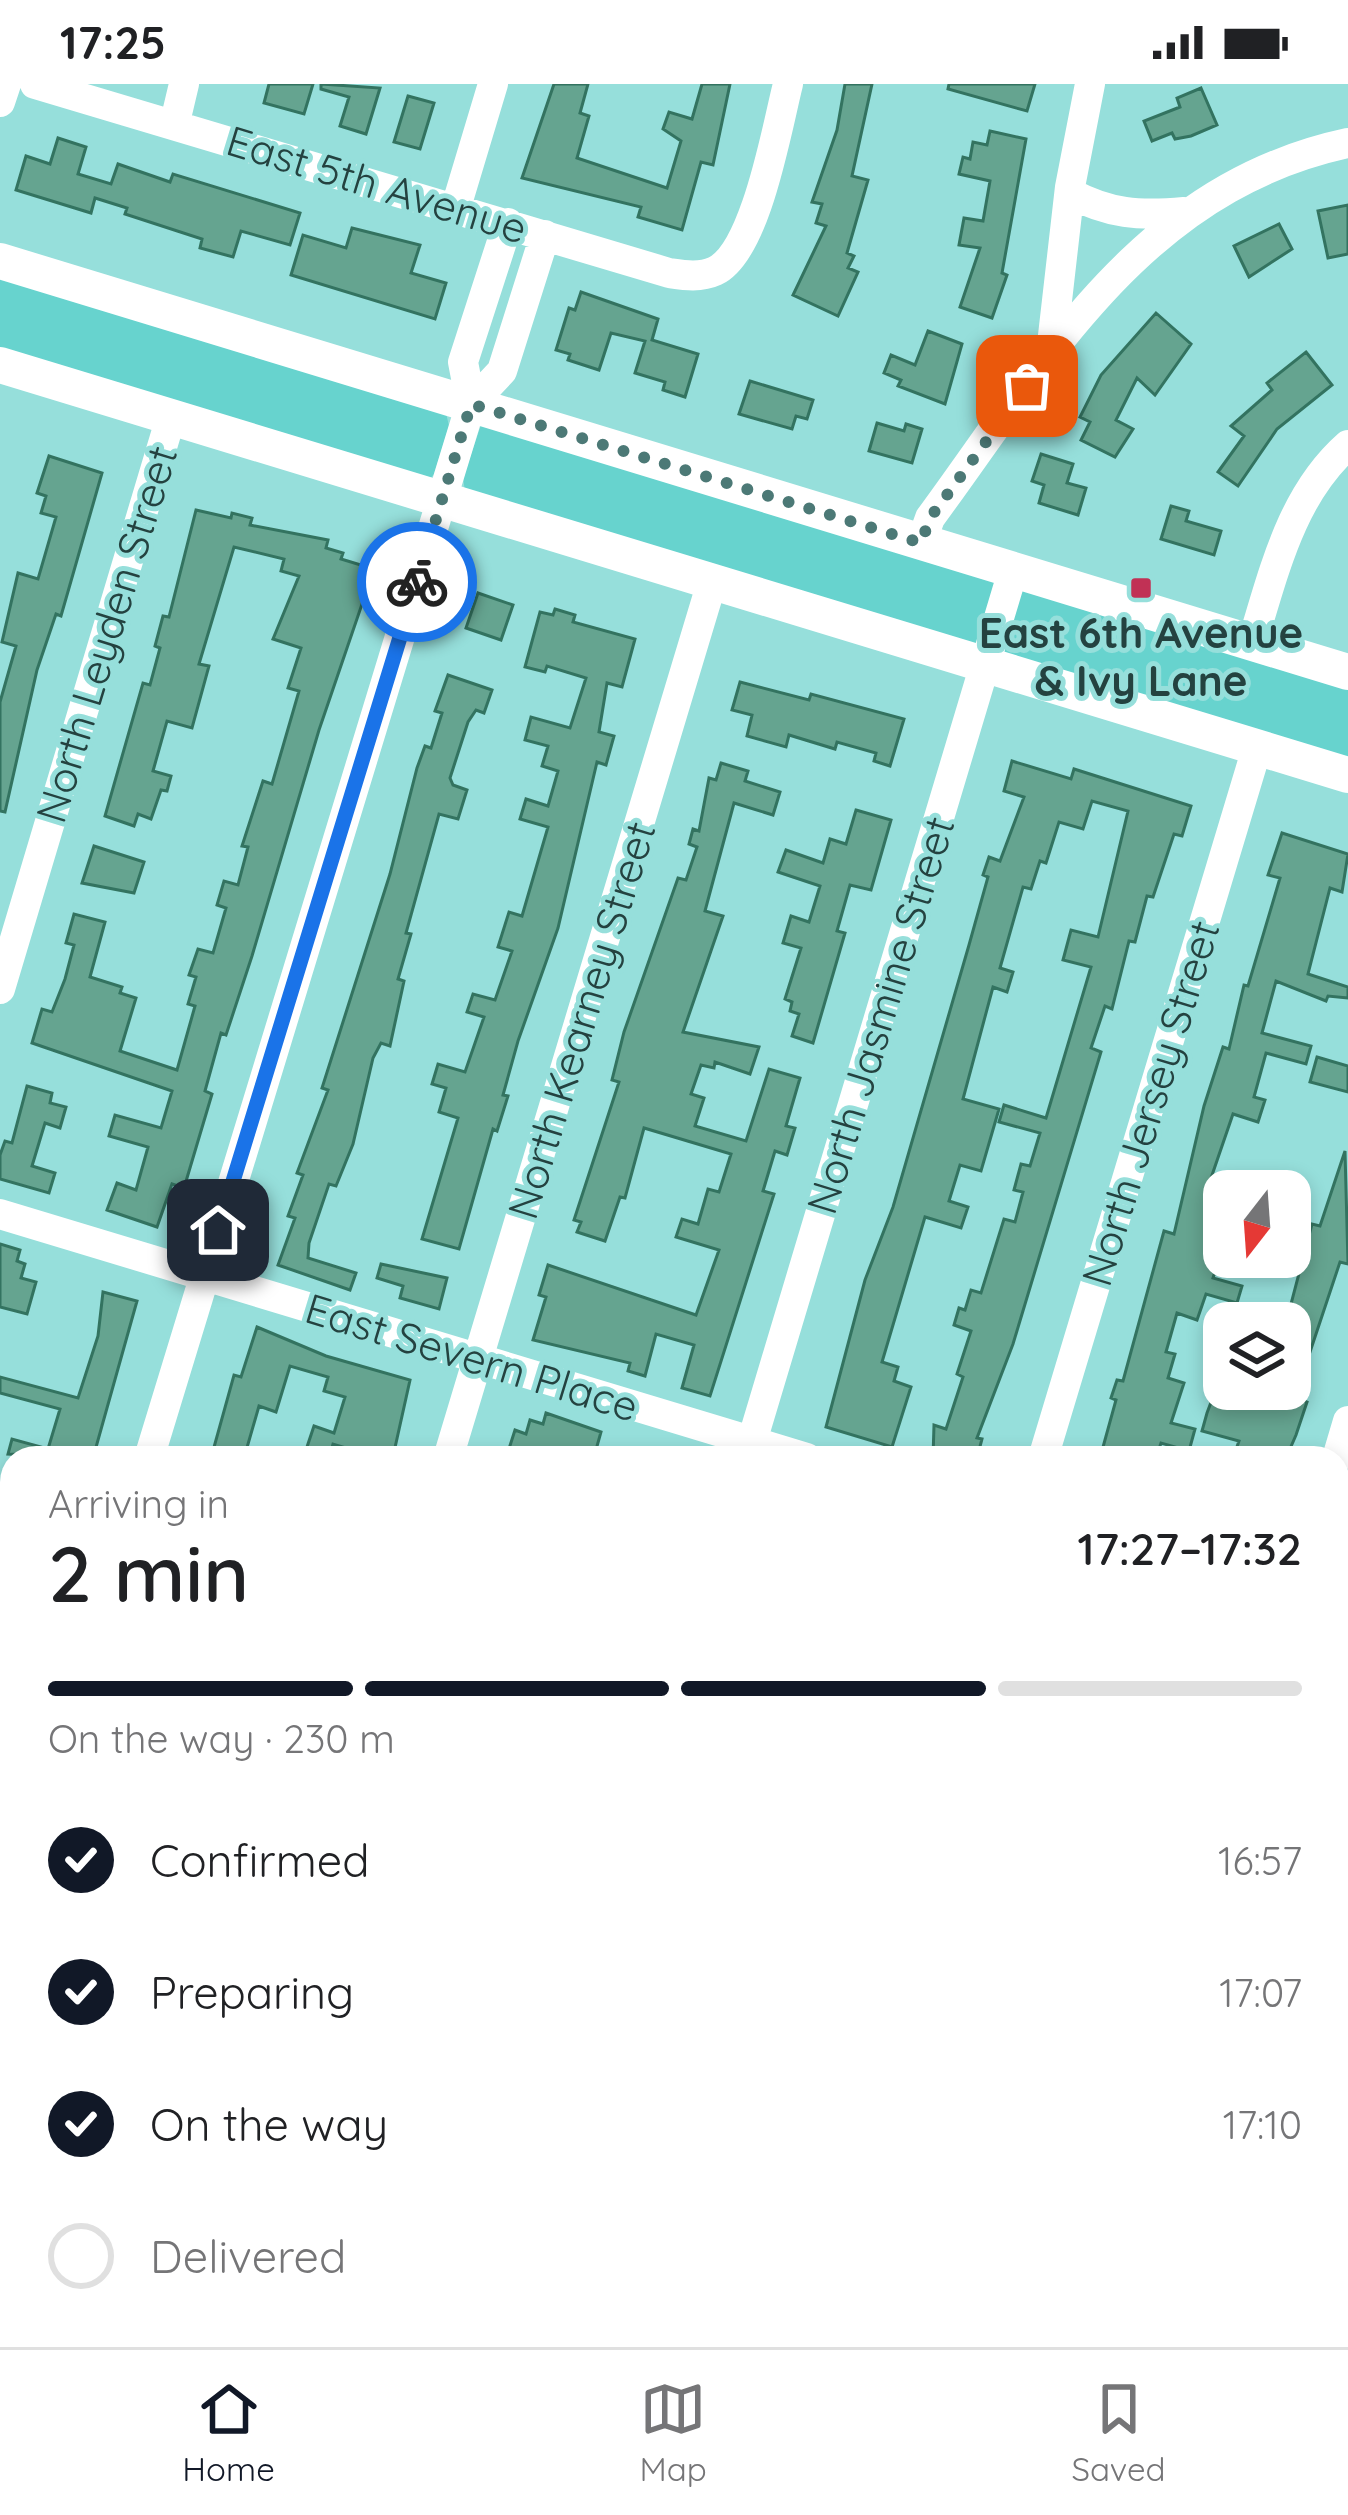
<!DOCTYPE html>
<meta charset="utf-8">
<style>
body{margin:0;font-family:Quicksand,sans-serif;background:#f2f2f2;color:#202124;height:100vh;display:flex;flex-direction:column;font-size:45px;white-space:nowrap}
*{box-sizing:border-box;margin:0}
p{font-size:39px;color:#757577}
.icon{flex:none;width:66px;height:66px;fill:none;stroke:currentColor;stroke-width:2;stroke-linecap:round;stroke-linejoin:round}
.map{position:relative;flex:1;overflow:hidden}
.details{position:absolute;left:0px;top:1362px;width:1350px;height:903px;display:flex;flex-direction:column;background:#fff;border-radius:36px 36px 0 0;box-shadow:0 6px 18px #0003}
.details>*{flex:none}
.needle{width:78px;rotate:197deg}
.controls{position:absolute;left:1203px;top:1086px;display:grid;gap:24px}
.controls a{display:grid;place-items:center;width:108px;height:108px;border-radius:24px;background:#fff;box-shadow:0 6px 18px #0003;font-size:60px}
.pin{position:absolute;display:grid;place-items:center;width:102px;height:102px;color:#fff;margin:-51px;border-radius:24px;box-shadow:0 6px 18px #0006}
.courier{position:absolute;display:grid;place-items:center;width:120px;height:120px;margin:-60px;border:9px solid #1a73e8;border-radius:50%;background:#fff;color:#222;box-shadow:0 3px 15px #0007}
.head em{font-style:normal;font-weight:600}
.head div{display:flex;flex-direction:column-reverse}
.head{display:flex;align-items:center;justify-content:space-between;height:204px;padding:0 48px}
h1{font-size:78px;font-weight:600;line-height:90px}
.bar{display:grid;grid-template-columns:repeat(4,1fr);gap:18px 12px;align-content:center;height:144px;padding:0 48px}
.bar i{height:15px;border-radius:9px;background:#e0e0e0}
.bar .current{background:#111827}
.bar p{grid-column:span 4}
ol{padding:0 48px;list-style:none}
li{display:flex;align-items:center;gap:36px;height:132px}
li p{margin-inline-start:auto}
li .icon{padding:12px;border-radius:50%;background:#111827;color:#fff;stroke-width:4}
li:last-child{color:#757577}
li i{width:66px;height:66px;border:6px solid #e0e0e0;border-radius:50%}
.status{display:flex;justify-content:space-between;align-items:center;height:84px;padding:0 60px;background:#fff;direction:ltr}
.status svg{height:33px;fill:currentColor}
.tab-bar{display:flex;justify-content:space-around;align-items:center;height:168px;border-top:3px solid #e0e0e0;background:#fff;font-size:33px;color:#757577}
.tab-bar a{display:grid;justify-items:center;gap:6px}
.tab-bar .current{color:#111827}
.map>svg:first-child{display:block}
</style>
<div class="status"><b>17:25</b><svg viewBox="0 0 49 12"><path d="M0 12V9h3v3zM5 12V6h3v6zM10 12V3h3v9zM15 12V0h3v12zM26 1h20v11H26zM47 4h2v5h-2z"/></svg></div>
<div class="map">
<svg width="1348" height="2263" viewBox="0 0 1348 2263">
<rect width="100%" height="100%" fill="#96dfdb"/>
<path fill="#67d3ce" d="M0,189L446,329L449,342L434,390L429,396L0,269Z
M482,338L1348,598V677L465,407L463,394Z"/>
<path fill="#65a490" stroke="#337360" stroke-width="3" d="M269,0H313L304,30L264,19Z
M321,0L380,4L366,50L340,42L349,13L321,5Z
M554,0H588L580,29L589,32L577,74L667,104L681,57L663,45L669,28L692,35L702,0H730L713,81L701,78L682,146L638,133L641,123L522,94Z
M845,0H872L852,92L868,96L847,169L854,172L848,184L858,188L838,232L793,211L826,142L816,139L822,120L812,118L837,46Z
M949,0H1035L1027,27L948,5Z
M1201,4L1217,41L1191,52L1175,55L1172,49L1152,57L1144,37L1180,23L1177,14Z
M408,12L434,19L420,65L394,58Z
M990,47L1026,55L1002,189L1007,191L992,234L960,223L980,164L959,161L964,134L983,137L990,97L959,90L963,73L970,75L973,58L987,61Z
M58,54L86,63L78,90L111,100L118,80L170,98L173,90L300,129L290,161L241,147L233,173L200,164L202,155L125,130L127,124L95,114L91,129L16,106L26,72L50,80Z
M1348,121V170L1328,174L1318,127Z
M1279,140L1292,165L1249,193L1234,162Z
M352,144L420,161L411,189L446,199L435,235L291,191L303,151L346,164Z
M581,208L658,235L652,256L698,270L685,313L663,306L665,298L635,289L645,257L611,249L599,286L568,276L570,270L556,266L569,224L575,226Z
M1156,229L1191,260L1155,311L1137,294L1116,336L1133,345L1115,373L1081,356L1090,338L1080,333L1101,291Z
M928,247L962,260L945,320L898,302L901,296L884,289L891,271L915,281Z
M1306,268L1332,301L1277,345L1238,402L1218,388L1244,352L1231,342L1272,306L1267,299Z
M750,297L813,316L807,335L796,332L792,345L739,330Z
M877,339L904,347L906,340L922,345L912,379L869,367Z
M1041,370L1073,380L1067,399L1086,404L1078,431L1039,419L1044,401L1032,397Z
M49,372L102,389L61,532L56,530L37,586L5,728L0,727V618L16,562L2,558L18,489L38,495L56,433L41,429L46,412L37,409Z
M1171,422L1189,427L1186,437L1221,447L1214,471L1161,455Z
M196,426L231,434L232,429L252,434L250,441L328,456L326,464L343,469L341,475L374,485L319,646L252,872L226,951L221,949L205,1007L212,1010L184,1104L172,1100L157,1143L107,1126L117,1099L136,1106L148,1063L109,1052L115,1031L161,1044L172,1007L32,959L42,925L52,928L65,895L74,861L66,859L74,830L105,838L90,893L122,903L120,909L136,914L120,967L177,986L195,922L188,920L196,893L189,891L198,865L213,869L226,824L217,821L224,797L238,801L248,763L242,762L263,697L272,700L299,607L288,604L301,564L273,555L299,492L281,487L284,475L234,463L199,580L209,582L192,644L167,637L153,687L171,692L167,707L161,706L151,735L138,730L134,742L105,732L143,599L150,601L160,564L155,562L163,532L169,533Z
M478,509L513,521L501,556L466,544Z
M555,525L575,531L573,538L635,555L622,603L607,599L599,648L614,652L606,681L597,678L558,844L518,957L503,1011L508,1012L497,1047L493,1045L459,1165L422,1155L458,1034L439,1028L446,1004L432,1000L438,980L465,988L484,933L467,928L473,910L495,916L512,867L498,863L509,828L522,832L548,743L520,735L526,715L548,722L558,687L542,682L548,662L525,656L531,633L570,644L586,594L547,582L545,588L525,583L540,528L553,531Z
M448,591L492,606L484,629L476,626L468,638L450,694L453,701L467,706L458,735L439,730L406,849L411,850L398,895L404,897L390,962L381,959L373,974L353,1060L336,1102L329,1100L309,1159L308,1174L356,1189L350,1206L278,1181L295,1134L288,1132L303,1091L297,1089L328,1006L322,1004L390,790L417,684L425,662L431,664L442,629L435,627Z
M740,598L809,616L811,610L904,635L890,682L874,677L876,669L837,658L835,665L789,651L786,663L747,652L752,631L732,626Z
M1012,677L1071,695L1074,685L1191,722L1182,752L1174,750L1153,813L1147,812L1135,858L1129,857L1112,925L1105,922L1091,964L1101,968L1013,1260L977,1354L982,1355L977,1374H933L934,1341L946,1345L963,1293L957,1290L971,1247L954,1241L959,1224L965,1226L971,1206L981,1209L1004,1135L1015,1138L1023,1108L1014,1106L1021,1080L1030,1082L1040,1049L999,1038L1004,1021L1046,1034L1091,883L1063,876L1071,846L1098,853L1128,727L1092,717L1083,745L1059,738L1046,779L1040,777L1031,805L1023,803L1000,884L1013,888L1007,908L993,903L963,1015L999,1025L981,1087L960,1081L949,1117L968,1123L961,1144L925,1133L882,1278L898,1283L894,1297L911,1303L892,1363L826,1343L865,1196L893,1123L969,861L988,793L983,791L989,773L1000,777L1024,713L1004,707Z
M721,679L748,687L745,697L780,708L773,731L734,719L705,827L723,832L683,948L759,963L750,990L715,978L714,984L701,981L691,1010L704,1014L695,1042L746,1057L769,985L800,994L786,1042L795,1044L787,1071L775,1067L763,1107L774,1110L710,1312L682,1304L694,1261L656,1250L645,1292L628,1287L630,1279L533,1256L546,1213L539,1211L548,1181L696,1231L719,1166L676,1153L682,1135L698,1140L708,1105L719,1108L731,1070L644,1044L625,1114L620,1113L605,1157L577,1148L581,1138L574,1136L619,998L612,996L624,948L678,794L686,796L697,763L689,760L693,745L699,747L709,694L716,696Z
M856,726L891,736L871,806L850,801L837,847L845,849L813,959L792,952L799,930L790,927L792,918L785,915L801,864L783,859L791,832L809,838L820,802L778,788L786,766L823,779L830,755L846,760Z
M1282,749L1348,770L1342,808L1330,804L1308,890L1348,903V914L1328,912L1326,917L1276,897L1262,949L1311,962L1306,980L1266,969L1254,1013L1265,1016L1258,1038L1233,1030L1210,1097L1224,1101V1159L1213,1194L1242,1202L1237,1219L1206,1210L1197,1236L1177,1229L1166,1268L1175,1270L1168,1294L1184,1299L1171,1339L1195,1345L1189,1367L1161,1359L1156,1374H1100L1116,1316L1111,1314L1117,1296L1123,1297L1164,1147L1174,1150L1204,1022L1223,963L1229,965L1244,901L1248,902L1280,794L1268,791Z
M94,762L144,778L134,809L82,799Z
M1317,973L1348,982V1008L1310,998Z
M27,1002L52,1009L50,1019L66,1023L60,1044L45,1039L32,1082L55,1089L49,1109L0,1095V1071L5,1057L12,1059Z
M1345,1067L1348,1180L1340,1178L1295,1313L1307,1318L1296,1351L1286,1374H1233L1239,1357L1202,1347L1207,1329L1216,1305H1270L1290,1312V1239H1286L1312,1140L1320,1142Z
M0,1160L20,1166L17,1177L25,1180L21,1194L36,1198L27,1230L0,1223Z
M381,1180L447,1194L439,1225L400,1214L403,1202L377,1194Z
M103,1208L137,1217L93,1374L8,1370L12,1355L48,1365L60,1325L0,1309V1293L78,1314L98,1252Z
M257,1243L326,1272L410,1296L394,1368L388,1366L386,1374H362L363,1369L333,1360L329,1374L305,1369L314,1342L334,1349L345,1313L324,1307L328,1293L290,1282L276,1328L259,1322L244,1374H211L234,1291L241,1293Z
M546,1329L601,1348L594,1373L567,1365L566,1374H506L515,1346L526,1350L530,1336L543,1340Z"/>
<g fill="none" stroke-linecap="round" stroke-linejoin="round">
<path stroke="#fff" stroke-width="30" d="M35,0L669,189C683,191 700,194 715,187C756,168 777,43 788,0
M0,18L6,0
M175,38L184,0
M1070,109C1109,130 1139,132 1184,128
M456,123L493,0
M1051,269L1070,103L1090,0
M471,320L463,278L508,139
M921,459L930,434C1046,276 1142,103 1348,59
M1252,559C1274,488 1291,411 1348,361
M0,905L171,333
M0,1130L807,1374
M149,1374L471,320L502,287L545,151
M448,1374L712,498
M747,1374L1013,487
M1043,1374L1257,664
M1337,1374L1348,1337
M1338,1541L1348,1544
M0,1548L12,1551
M0,1865L12,1825
M1338,1953L1348,1956
M0,1969L12,1973
M918,2253L951,2263
M174,2263L177,2253
M474,2263L478,2253
M624,2263L627,2253
M768,2263L771,2253"/>
<path stroke="#fff" stroke-width="36" d="M0,177L1348,588
M0,281L1348,691"/>
</g>
<g fill="none" stroke-linecap="round" stroke-linejoin="round">
<path stroke="#4c7976" stroke-width="12" stroke-dasharray="0 21.6" d="M417,498L471,320L921,459L930,434L1027,302"/>
<path stroke="#1a73e8" stroke-width="15" d="M218,1146L417,498"/>
</g>
<rect fill="#c13155" stroke="#96dfdb" stroke-width="4.5" x="1129" y="492" width="24" height="24" rx="6"/>
<g text-anchor="middle" dominant-baseline="central" stroke-width="10" stroke-linejoin="round" paint-order="stroke">
<g font-size="42" fill="#244240" stroke="#96dfdb">
<text transform="translate(377 100) rotate(17)">East 5th Avenue</text>
<text transform="translate(106 550) rotate(-73)">North Leyden Street</text>
<text transform="translate(880 931) rotate(-73)">North Jasmine Street</text>
<text transform="translate(581 936) rotate(-73)">North Kearney Street</text>
<text transform="translate(1150 1019) rotate(-73)">North Jersey Street</text>
<text transform="translate(472 1273) rotate(17)">East Severn Place</text>
</g>
<g font-size="42" font-weight="bold" fill="#244240" stroke="#96dfdb">
<text x="1141" y="548">East 6th Avenue<tspan x="1141" dy="48">&amp; Ivy Lane</tspan></text>
</g>
</g>
</svg>
<div class="controls">
<a><svg class="needle" viewBox="-14 -14 28 28"><path d="M0-13l5 13h-10z" fill="#e53935"/><path d="M0 13l5-13h-10z" fill="#757577"/></svg></a>
<a><svg class="icon" aria-label="layers" viewBox="0 0 24 24"><path d="M12 4l9 5-9 5-9-5zM3 14l9 5 9-5"/></svg></a>
</div>
<div class="pin" style="left:1027px;top:302px;background:#ea580c"><svg class="icon" aria-label="bag" viewBox="0 0 24 24"><path d="M5 8h14l-1 12H6zM9 8a3 3 0 0 1 6 0"/></svg></div>
<div class="pin" style="left:218px;top:1146px;background:#1f2937"><svg class="icon" aria-label="home" viewBox="0 0 24 24"><path d="M3 11l9-7 9 7M6 9v11h12V9"/></svg></div>
<div class="courier" style="left:417px;top:498px"><svg class="icon" aria-label="bike" viewBox="0 0 24 24"><circle cx="6" cy="16" r="4"/><circle cx="18" cy="16" r="4"/><path d="M6 16l4-8h5l3 8M10 8l3 8H6M13 5h3"/></svg></div>
<section class="details">
<div class="head"><div><h1>2 min</h1><p>Arriving in</p></div><em>17:27–17:32</em></div>
<div class="bar"><i class="current"></i><i class="current"></i><i class="current"></i><i></i><p>On the way · 230 m</p></div>
<ol>
<li><svg class="icon" aria-label="check" viewBox="0 0 24 24"><path d="M5 12l5 5 9-10"/></svg>Confirmed<p>16:57</p></li>
<li><svg class="icon" aria-label="check" viewBox="0 0 24 24"><path d="M5 12l5 5 9-10"/></svg>Preparing<p>17:07</p></li>
<li><svg class="icon" aria-label="check" viewBox="0 0 24 24"><path d="M5 12l5 5 9-10"/></svg>On the way<p>17:10</p></li>
<li><i></i>Delivered</li>
</ol>
</section>
</div>
<nav class="tab-bar">
<a class="current"><svg class="icon" aria-label="home" viewBox="0 0 24 24"><path d="M3 11l9-7 9 7M6 9v11h12V9"/></svg>Home</a>
<a><svg class="icon" aria-label="map" viewBox="0 0 24 24"><path d="M3 6l6-2 6 2 6-2v14l-6 2-6-2-6 2zM9 4v14M15 6v14"/></svg>Map</a>
<a><svg class="icon" aria-label="saved" viewBox="0 0 24 24"><path d="M7 4h10v16l-5-4-5 4z"/></svg>Saved</a>
</nav>
